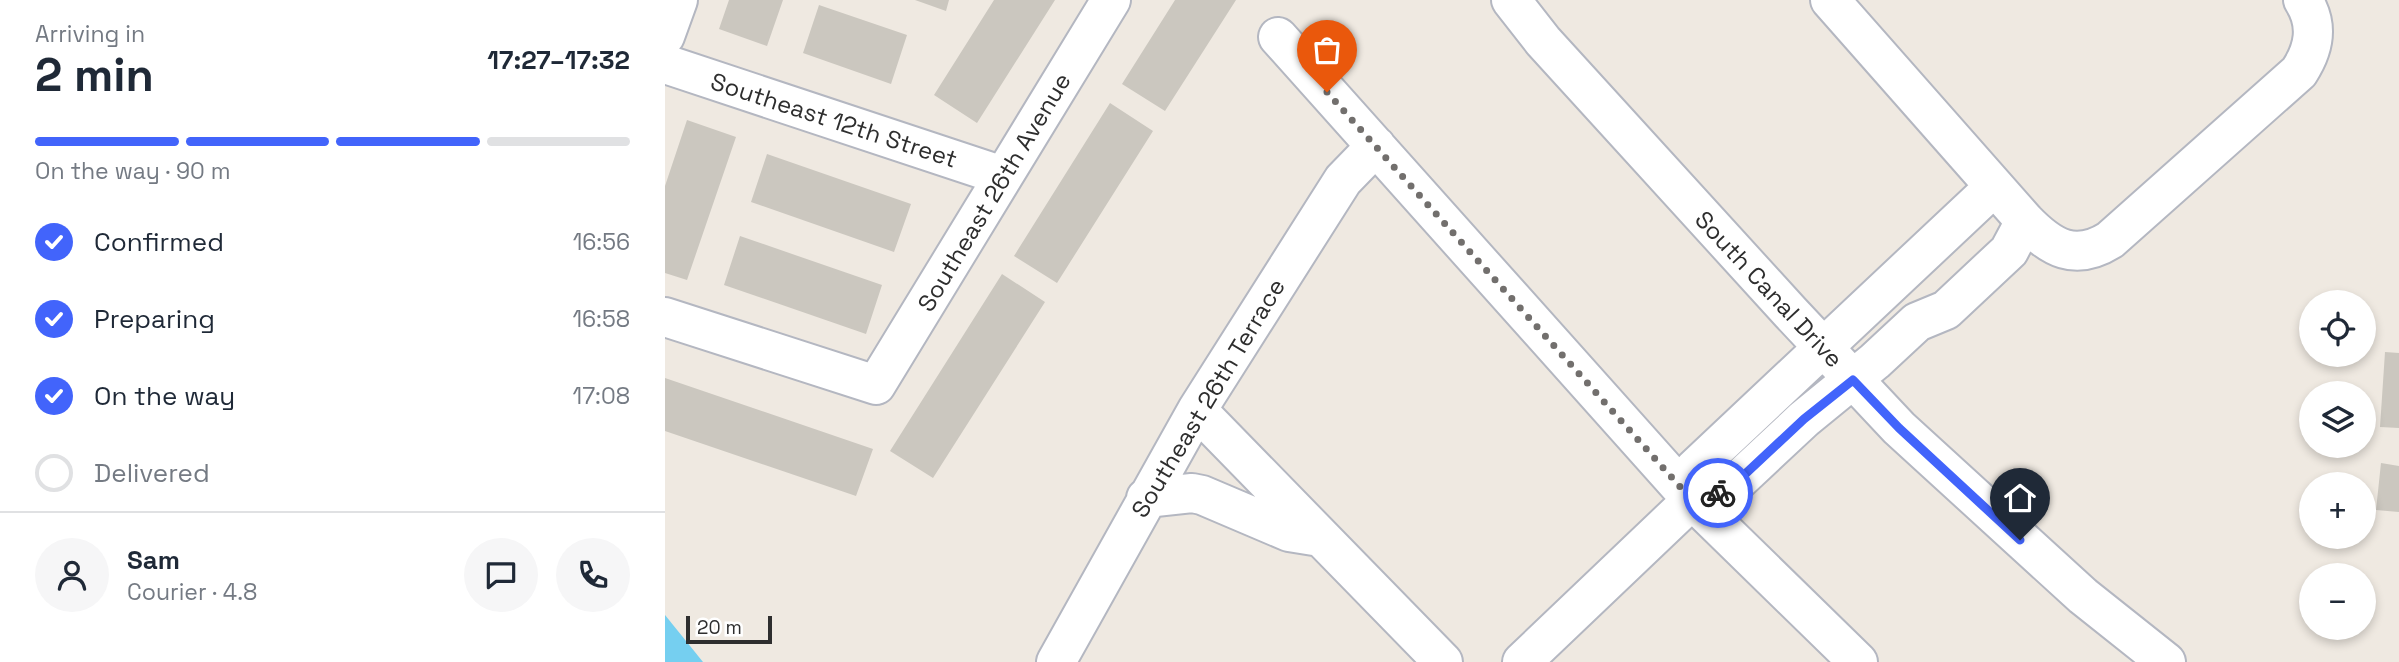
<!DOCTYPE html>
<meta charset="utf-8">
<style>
body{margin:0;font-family:"Space Grotesk",sans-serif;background:#f6f6f7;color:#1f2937;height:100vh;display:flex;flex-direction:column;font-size:26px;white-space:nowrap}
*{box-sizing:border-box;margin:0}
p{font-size:23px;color:#747a83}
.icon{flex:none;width:38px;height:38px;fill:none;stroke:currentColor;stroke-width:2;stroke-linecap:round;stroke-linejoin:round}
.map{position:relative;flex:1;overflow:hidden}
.details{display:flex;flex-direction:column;background:#fff;width:665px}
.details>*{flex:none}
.fabs{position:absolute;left:1634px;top:290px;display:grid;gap:14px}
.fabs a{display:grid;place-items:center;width:77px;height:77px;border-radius:50%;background:#fff;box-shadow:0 4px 10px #0003;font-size:35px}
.scale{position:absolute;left:21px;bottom:18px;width:86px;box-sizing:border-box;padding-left:7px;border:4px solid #2e2e2e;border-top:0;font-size:19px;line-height:24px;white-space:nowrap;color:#2e2e2e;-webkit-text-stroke:5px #fff;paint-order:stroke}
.pin{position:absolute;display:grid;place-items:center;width:60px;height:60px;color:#fff;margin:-72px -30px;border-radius:50% 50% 50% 0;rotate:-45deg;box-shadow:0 0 7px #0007}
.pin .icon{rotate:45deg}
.courier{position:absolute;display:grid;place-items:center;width:70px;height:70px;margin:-35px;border:5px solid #4264fb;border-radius:50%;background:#fff;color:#222;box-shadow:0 2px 9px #0007}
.overview em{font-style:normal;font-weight:600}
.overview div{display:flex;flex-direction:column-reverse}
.overview{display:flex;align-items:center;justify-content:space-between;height:119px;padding:0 35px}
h1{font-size:46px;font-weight:600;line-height:52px}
.bar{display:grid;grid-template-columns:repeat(4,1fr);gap:10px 7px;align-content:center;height:84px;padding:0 35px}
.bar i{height:9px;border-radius:5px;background:#e0e1e3}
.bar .active{background:#4264fb}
.bar p{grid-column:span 4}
.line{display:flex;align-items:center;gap:18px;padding:0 35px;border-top:2px solid #e0e1e3}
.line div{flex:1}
.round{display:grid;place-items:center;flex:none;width:74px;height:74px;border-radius:37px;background:#f6f6f7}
ol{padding:0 35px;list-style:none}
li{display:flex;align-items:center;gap:21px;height:77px}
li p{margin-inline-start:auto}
li .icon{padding:7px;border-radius:50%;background:#4264fb;color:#fff;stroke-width:4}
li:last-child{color:#747a83}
li i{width:38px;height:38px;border:4px solid #e0e1e3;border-radius:50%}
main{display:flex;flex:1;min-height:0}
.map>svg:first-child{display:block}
</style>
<main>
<section class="details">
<div class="overview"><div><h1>2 min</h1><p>Arriving in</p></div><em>17:27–17:32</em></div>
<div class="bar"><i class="active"></i><i class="active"></i><i class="active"></i><i></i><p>On the way · 90 m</p></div>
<ol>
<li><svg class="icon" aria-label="check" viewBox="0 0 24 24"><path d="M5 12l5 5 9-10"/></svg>Confirmed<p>16:56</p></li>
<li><svg class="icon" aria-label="check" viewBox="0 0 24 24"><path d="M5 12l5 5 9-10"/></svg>Preparing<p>16:58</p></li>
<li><svg class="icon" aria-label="check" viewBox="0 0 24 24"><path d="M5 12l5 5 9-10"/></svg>On the way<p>17:08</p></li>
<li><i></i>Delivered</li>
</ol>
<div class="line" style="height:126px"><a class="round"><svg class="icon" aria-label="person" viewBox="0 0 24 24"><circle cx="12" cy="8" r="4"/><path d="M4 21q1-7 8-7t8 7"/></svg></a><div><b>Sam</b><p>Courier · 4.8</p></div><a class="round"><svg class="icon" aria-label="chat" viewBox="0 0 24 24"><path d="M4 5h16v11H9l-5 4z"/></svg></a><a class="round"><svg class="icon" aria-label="phone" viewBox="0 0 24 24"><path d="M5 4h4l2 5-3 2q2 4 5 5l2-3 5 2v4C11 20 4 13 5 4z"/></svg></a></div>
</section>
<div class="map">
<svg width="1734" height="662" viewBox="0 0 1734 662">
<rect width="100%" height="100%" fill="#efe9e1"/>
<path fill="#75cff0" d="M0,615L38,662H0Z"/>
<path fill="#cbc7bf" d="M64,0H118L102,46L54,29Z
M250,0H284L281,11Z
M329,0H390L312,123L269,95Z
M510,0H571L500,111L457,84Z
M154,5L242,35L226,84L138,53Z
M445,103L488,131L392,283L349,256Z
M22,120L71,137L22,280L0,273V186Z
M102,154L246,204L229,252L86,202Z
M75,236L217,285L201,334L59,285Z
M337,274L380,302L268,478L225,451Z
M1720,352L1734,353V428L1715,427Z
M0,378L208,449L191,496L0,431Z
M1716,463L1734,466V512L1711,510Z"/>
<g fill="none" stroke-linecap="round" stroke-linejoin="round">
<g stroke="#b4b7c1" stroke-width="42">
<path id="minor" d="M846,0L878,41L1126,313L1234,428L1418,596L1501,662
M1165,0L1360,221C1386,248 1410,262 1445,240L1634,72C1649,49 1654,25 1638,0
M0,36L13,0
M613,37L1027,500L1193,662
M0,64L338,176
M0,317L211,385L446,0
M532,410L778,662
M481,498L527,493L537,495L624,532L655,537
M1027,500L1029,469L1329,187
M391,662L532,410L678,180L711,146
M857,662L1027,500L1062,491L1139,419L1210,361L1252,322L1281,310L1344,251L1360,221"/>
</g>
<use href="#minor" stroke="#fff" stroke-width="38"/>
</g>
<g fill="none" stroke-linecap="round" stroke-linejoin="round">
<path stroke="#726f6d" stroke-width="7" stroke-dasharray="0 12.6" d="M662,92L1027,500L1053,493"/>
<path stroke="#4264fb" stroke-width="9" d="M1053,493L1062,491L1139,419L1188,380L1234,428L1355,540"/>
</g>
<g text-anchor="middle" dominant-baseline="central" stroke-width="7" stroke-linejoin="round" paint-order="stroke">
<g font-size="24" fill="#2e2e2e" stroke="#fff">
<text transform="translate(169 120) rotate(18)">Southeast 12th Street</text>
<text transform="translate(329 192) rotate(-59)">Southeast 26th Avenue</text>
<text transform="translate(1104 289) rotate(47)">South Canal Drive</text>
<text transform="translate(543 398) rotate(-59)">Southeast 26th Terrace</text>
</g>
</g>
</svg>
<div class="fabs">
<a><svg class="icon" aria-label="locate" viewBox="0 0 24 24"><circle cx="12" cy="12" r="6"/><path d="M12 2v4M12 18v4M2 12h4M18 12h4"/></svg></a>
<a><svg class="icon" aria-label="layers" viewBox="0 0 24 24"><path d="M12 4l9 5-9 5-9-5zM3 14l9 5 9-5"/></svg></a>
<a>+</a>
<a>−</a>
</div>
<div class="scale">20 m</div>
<div class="pin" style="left:662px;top:92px;background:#ea580c"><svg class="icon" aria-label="bag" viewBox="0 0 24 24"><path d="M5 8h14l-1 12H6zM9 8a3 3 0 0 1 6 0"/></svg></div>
<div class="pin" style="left:1355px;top:540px;background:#1f2937"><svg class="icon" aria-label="home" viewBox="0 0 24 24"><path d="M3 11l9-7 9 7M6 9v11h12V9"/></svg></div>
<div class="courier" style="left:1053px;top:493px"><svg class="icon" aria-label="bike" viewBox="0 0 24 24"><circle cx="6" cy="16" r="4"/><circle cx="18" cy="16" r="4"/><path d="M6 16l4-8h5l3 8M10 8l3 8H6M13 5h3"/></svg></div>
</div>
</main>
